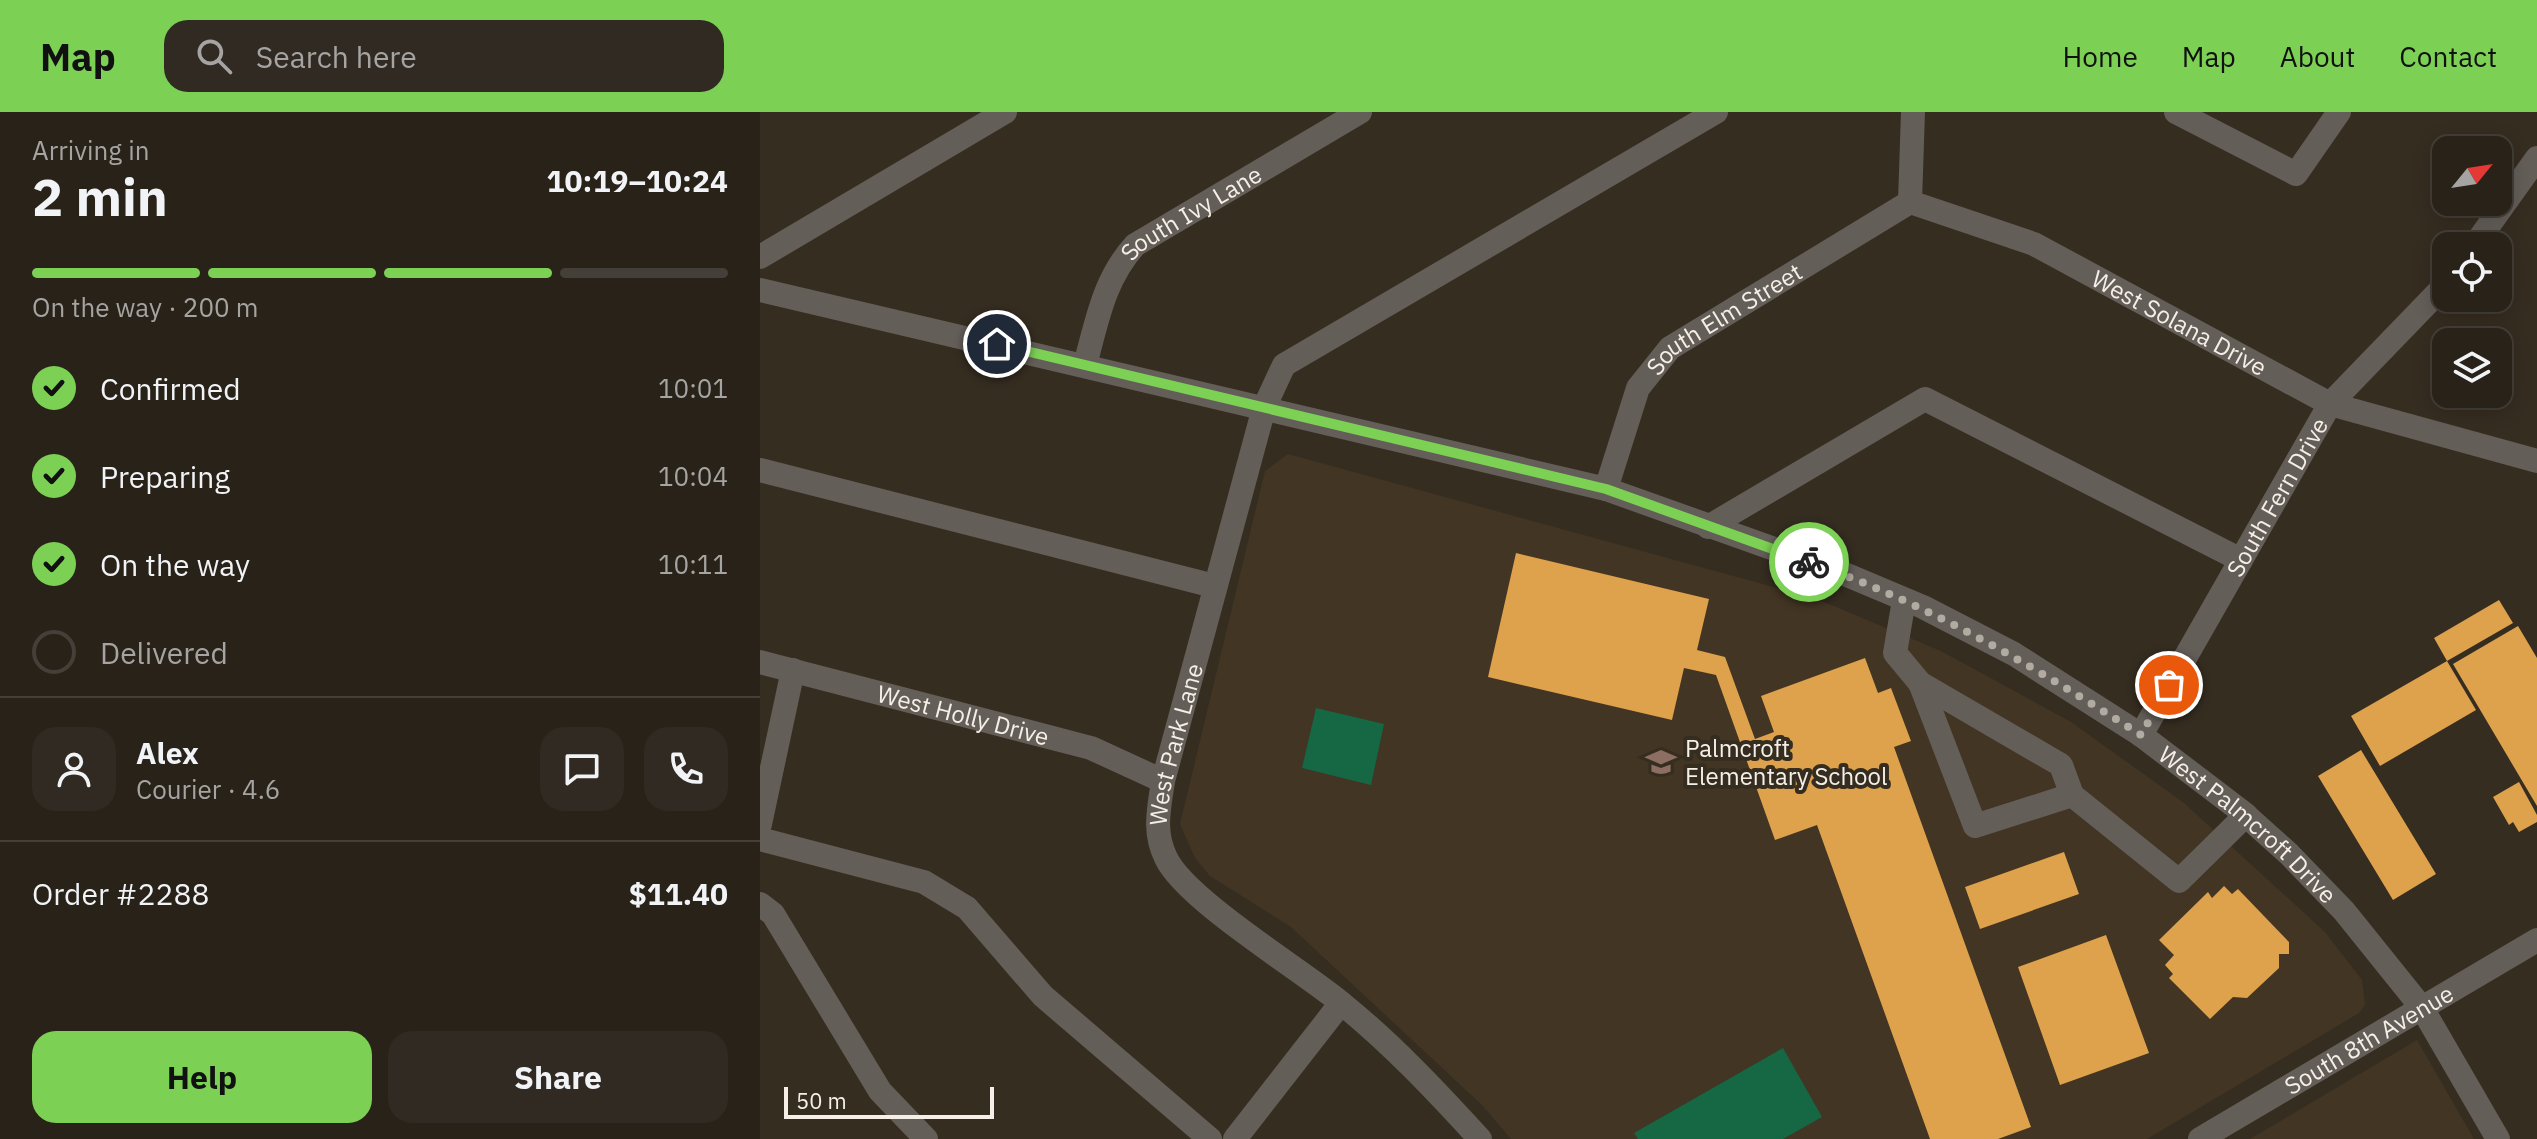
<!DOCTYPE html>
<meta charset="utf-8">
<style>
body{margin:0;font-family:"IBM Plex Sans",sans-serif;background:#302a22;color:#f1f3f6;height:100vh;display:flex;flex-direction:column;font-size:30px;white-space:nowrap}
*{box-sizing:border-box;margin:0}
p{font-size:26px;color:#a5a4a2}
.icon{flex:none;width:44px;height:44px;fill:none;stroke:currentColor;stroke-width:2;stroke-linecap:round;stroke-linejoin:round}
.map{position:relative;flex:1;overflow:hidden}
.side{display:flex;flex-direction:column;background:#282219;width:760px}
.side>*{flex:none}
.needle{width:52px;rotate:60deg}
.buttons{position:absolute;left:1672px;top:24px;display:grid;gap:16px}
.buttons a{display:grid;place-items:center;width:80px;height:80px;border-radius:16px;background:#282219;box-shadow:0 4px 20px #0003,0 0 0 2px #443f38;font-size:40px}
.scale{position:absolute;left:24px;bottom:20px;width:210px;box-sizing:border-box;padding-left:8px;border:4px solid #f5efe7;border-top:0;font-size:22px;line-height:28px;white-space:nowrap;color:#f5efe7;-webkit-text-stroke:6px #362d21;paint-order:stroke}
.pin{position:absolute;display:grid;place-items:center;width:68px;height:68px;color:#fff;margin:-34px;border:4px solid #fff;border-radius:50%;box-shadow:0 2px 8px #0007}
.courier{position:absolute;display:grid;place-items:center;width:80px;height:80px;margin:-40px;border:6px solid #7cd155;border-radius:50%;background:#fff;color:#222;box-shadow:0 2px 10px #0007}
.overview em{font-style:normal;font-weight:800}
.overview div{display:flex;flex-direction:column-reverse}
.overview{display:flex;align-items:center;justify-content:space-between;height:136px;padding:0 32px}
h1{font-size:52px;font-weight:800;line-height:60px}
.bar{display:grid;grid-template-columns:repeat(4,1fr);gap:12px 8px;align-content:center;height:96px;padding:0 32px}
.bar i{height:10px;border-radius:6px;background:#443f38}
.bar .active{background:#7cd155}
.bar p{grid-column:span 4}
.line{display:flex;align-items:center;gap:20px;padding:0 32px;border-top:2px solid #443f38}
.line div{flex:1}
.round{display:grid;place-items:center;flex:none;width:84px;height:84px;border-radius:24px;background:#302a22}
ol{padding:0 32px;list-style:none}
li{display:flex;align-items:center;gap:24px;height:88px}
li p{margin-inline-start:auto}
li .icon{padding:8px;border-radius:50%;background:#7cd155;color:#111;stroke-width:4}
li:last-child{color:#a5a4a2}
li i{width:44px;height:44px;border:4px solid #443f38;border-radius:50%}
.button{display:flex;gap:16px;margin-top:auto;padding:16px 32px}
.button a{flex:1;height:92px;border-radius:24px;background:#7cd155;color:#111;font-size:32px;font-weight:800;line-height:92px;text-align:center}
.button a+a{background:#302a22;color:#f1f3f6}
header{display:flex;align-items:center;gap:48px;box-sizing:border-box;height:112px;padding:0 40px;background:#7cd155;color:#111}
header strong{font-size:38px}
nav{display:flex;gap:44px;margin-inline-start:auto;font-size:28px}
.search{width:560px;height:72px;background:#302a22;display:flex;align-items:center;gap:20px;box-sizing:border-box;padding:0 28px;border-radius:24px;color:#a5a4a2;font-size:30px}
main{display:flex;flex:1;min-height:0}
.map>svg:first-child{display:block}
</style>
<header>
<strong>Map</strong>
<div class="search"><svg class="icon" aria-label="search" viewBox="0 0 24 24"><circle cx="10" cy="10" r="6"/><path d="M15 15l6 6"/></svg>Search here</div>
<nav><a>Home</a><a>Map</a><a>About</a><a>Contact</a></nav>
</header>
<main>
<section class="side">
<div class="overview"><div><h1>2 min</h1><p>Arriving in</p></div><em>10:19–10:24</em></div>
<div class="bar"><i class="active"></i><i class="active"></i><i class="active"></i><i></i><p>On the way · 200 m</p></div>
<ol>
<li><svg class="icon" aria-label="check" viewBox="0 0 24 24"><path d="M5 12l5 5 9-10"/></svg>Confirmed<p>10:01</p></li>
<li><svg class="icon" aria-label="check" viewBox="0 0 24 24"><path d="M5 12l5 5 9-10"/></svg>Preparing<p>10:04</p></li>
<li><svg class="icon" aria-label="check" viewBox="0 0 24 24"><path d="M5 12l5 5 9-10"/></svg>On the way<p>10:11</p></li>
<li><i></i>Delivered</li>
</ol>
<div class="line" style="height:144px"><a class="round"><svg class="icon" aria-label="person" viewBox="0 0 24 24"><circle cx="12" cy="8" r="4"/><path d="M4 21q1-7 8-7t8 7"/></svg></a><div><b>Alex</b><p>Courier · 4.6</p></div><a class="round"><svg class="icon" aria-label="chat" viewBox="0 0 24 24"><path d="M4 5h16v11H9l-5 4z"/></svg></a><a class="round"><svg class="icon" aria-label="phone" viewBox="0 0 24 24"><path d="M5 4h4l2 5-3 2q2 4 5 5l2-3 5 2v4C11 20 4 13 5 4z"/></svg></a></div>
<div class="line" style="height:104px"><div>Order #2288</div><b>$11.40</b></div>
<div class="button"><a>Help</a><a>Share</a></div>
</section>
<div class="map">
<svg width="1777" height="1027" viewBox="0 0 1777 1027">
<rect width="100%" height="100%" fill="#362d21"/>
<path fill="#423523" d="M528,342L1057,487L1181,539L1311,610L1424,691L1565,820L1602,868L1605,893L1599,901L1387,1027H751L722,993L531,815L450,764L435,746L420,712L505,359Z
M1657,928L1714,1027H1490Z"/>
<path fill="#166744" d="M556,596L624,612L611,673L542,656Z
M1023,936L1062,1005L1023,1027H878L874,1021Z"/>
<path fill="#dea14c" d="M756,441L949,487L937,538L965,545L995,627L1014,620L1001,584L1105,546L1118,581L1131,576L1151,629L1134,635L1271,1015L1238,1027H1170L1057,713L1015,728L956,563L924,556L912,608L728,565Z
M1739,488L1753,511L1687,549L1674,526Z
M1758,514L1777,546V694L1693,552Z
M1687,549L1716,598L1620,654L1591,604Z
M1601,638L1676,762L1633,788L1558,664Z
M1759,670L1777,703V710L1759,720L1753,710L1749,713L1733,685Z
M1304,740L1319,782L1220,817L1205,775Z
M1464,774L1472,782L1478,777L1529,830V842H1519V856L1487,886L1473,885L1450,907L1409,866L1413,862L1405,853L1414,843L1399,828L1448,780L1452,786Z
M1346,823L1389,941L1300,973L1258,855Z"/>
<g fill="none" stroke-linecap="round" stroke-linejoin="round">
<g stroke="#645e59" stroke-width="24">
<path d="M1416,0L1536,62L1579,0"/>
<path id="s1" d="M1150,90L1274,132L1570,292L1777,349"/>
<path d="M1150,90L1153,0"/>
<path d="M1714,134L1777,46"/>
<path d="M0,145L245,0"/>
<path id="s2" d="M0,178L846,377L1087,463L1163,495L1254,542L1381,623L1481,699L1529,742L1584,799L1662,896L1738,1027"/>
<path id="s3" d="M325,253C337,209 344,167 375,133L600,0"/>
<path d="M0,358L454,474"/>
<path id="s4" d="M846,377L878,276L910,236L1150,90"/>
<path d="M948,415L1165,287L1481,448"/>
<path d="M1144,488L1135,541L1160,571L1301,653L1312,683L1419,769L1486,703"/>
<path id="s5" d="M0,550L331,636L403,669"/>
<path d="M1160,571L1215,714L1312,683"/>
<path id="s6" d="M1381,623L1570,292L1686,172"/>
<path d="M0,712L33,558"/>
<path d="M0,727L164,770L207,796L283,884L450,1027"/>
<path d="M0,792L13,802L120,979L166,1027"/>
<path d="M475,1027L581,891"/>
<path id="s7" d="M720,1027C676,979 631,931 580,890C540,857 425,787 406,746C393,720 399,697 403,669L504,296L524,253L956,0"/>
<path id="s8" d="M1440,1027L1777,828"/>
</g>
</g>
<g fill="none" stroke-linecap="round" stroke-linejoin="round">
<path stroke="#b2aba2" stroke-width="8" stroke-dasharray="0 14.4" d="M1049,450C1171,493 1273,554 1381,623L1409,573"/>
<path stroke="#7cd155" stroke-width="10" d="M237,232L846,377L1049,450"/>
</g>
<defs>
<g id="school-bare" transform="scale(2.4)"><path d="M0-5L7-2L0 1L-7-2ZM-4 1L0 2.5L4 1V4Q0 6-4 4Z" fill="#8d6e63" stroke="#362d21" stroke-width="2.5" paint-order="stroke"/></g>
</defs>
<g fill-rule="evenodd">
<use href="#school-bare" x="901" y="650"/>
</g>
<g text-anchor="middle" dominant-baseline="central" stroke-width="8" stroke-linejoin="round" paint-order="stroke">
<g font-size="24" fill="#f5efe7" stroke="#362d21">
<text stroke="none"><textPath href="#s3" startOffset="196">South Ivy Lane</textPath></text>
<text stroke="none"><textPath href="#s4" startOffset="218">South Elm Street</textPath></text>
<text stroke="none"><textPath href="#s1" startOffset="296">West Solana Drive</textPath></text>
<text stroke="none"><textPath href="#s6" startOffset="274">South Fern Drive</textPath></text>
<text stroke="none"><textPath href="#s5" startOffset="210">West Holly Drive</textPath></text>
<text stroke="none"><textPath href="#s7" startOffset="540">West Park Lane</textPath></text>
<text stroke="none"><textPath href="#s2" startOffset="1600">West Palmcroft Drive</textPath></text>
<text stroke="none"><textPath href="#s8" startOffset="196">South 8th Avenue</textPath></text>
</g>
<g font-size="24" fill="#f5efe7" stroke="#362d21" text-anchor="start">
<text x="925" y="636">Palmcroft<tspan x="925" dy="28">Elementary School</tspan></text>
</g>
</g>
</svg>
<div class="buttons">
<a><svg class="needle" viewBox="-14 -14 28 28"><path d="M0-13l5 13h-10z" fill="#e53935"/><path d="M0 13l5-13h-10z" fill="#a5a4a2"/></svg></a>
<a><svg class="icon" aria-label="locate" viewBox="0 0 24 24"><circle cx="12" cy="12" r="6"/><path d="M12 2v4M12 18v4M2 12h4M18 12h4"/></svg></a>
<a><svg class="icon" aria-label="layers" viewBox="0 0 24 24"><path d="M12 4l9 5-9 5-9-5zM3 14l9 5 9-5"/></svg></a>
</div>
<div class="scale">50 m</div>
<div class="pin" style="left:1409px;top:573px;background:#ea580c"><svg class="icon" aria-label="bag" viewBox="0 0 24 24"><path d="M5 8h14l-1 12H6zM9 8a3 3 0 0 1 6 0"/></svg></div>
<div class="pin" style="left:237px;top:232px;background:#1f2937"><svg class="icon" aria-label="home" viewBox="0 0 24 24"><path d="M3 11l9-7 9 7M6 9v11h12V9"/></svg></div>
<div class="courier" style="left:1049px;top:450px"><svg class="icon" aria-label="bike" viewBox="0 0 24 24"><circle cx="6" cy="16" r="4"/><circle cx="18" cy="16" r="4"/><path d="M6 16l4-8h5l3 8M10 8l3 8H6M13 5h3"/></svg></div>
</div>
</main>
